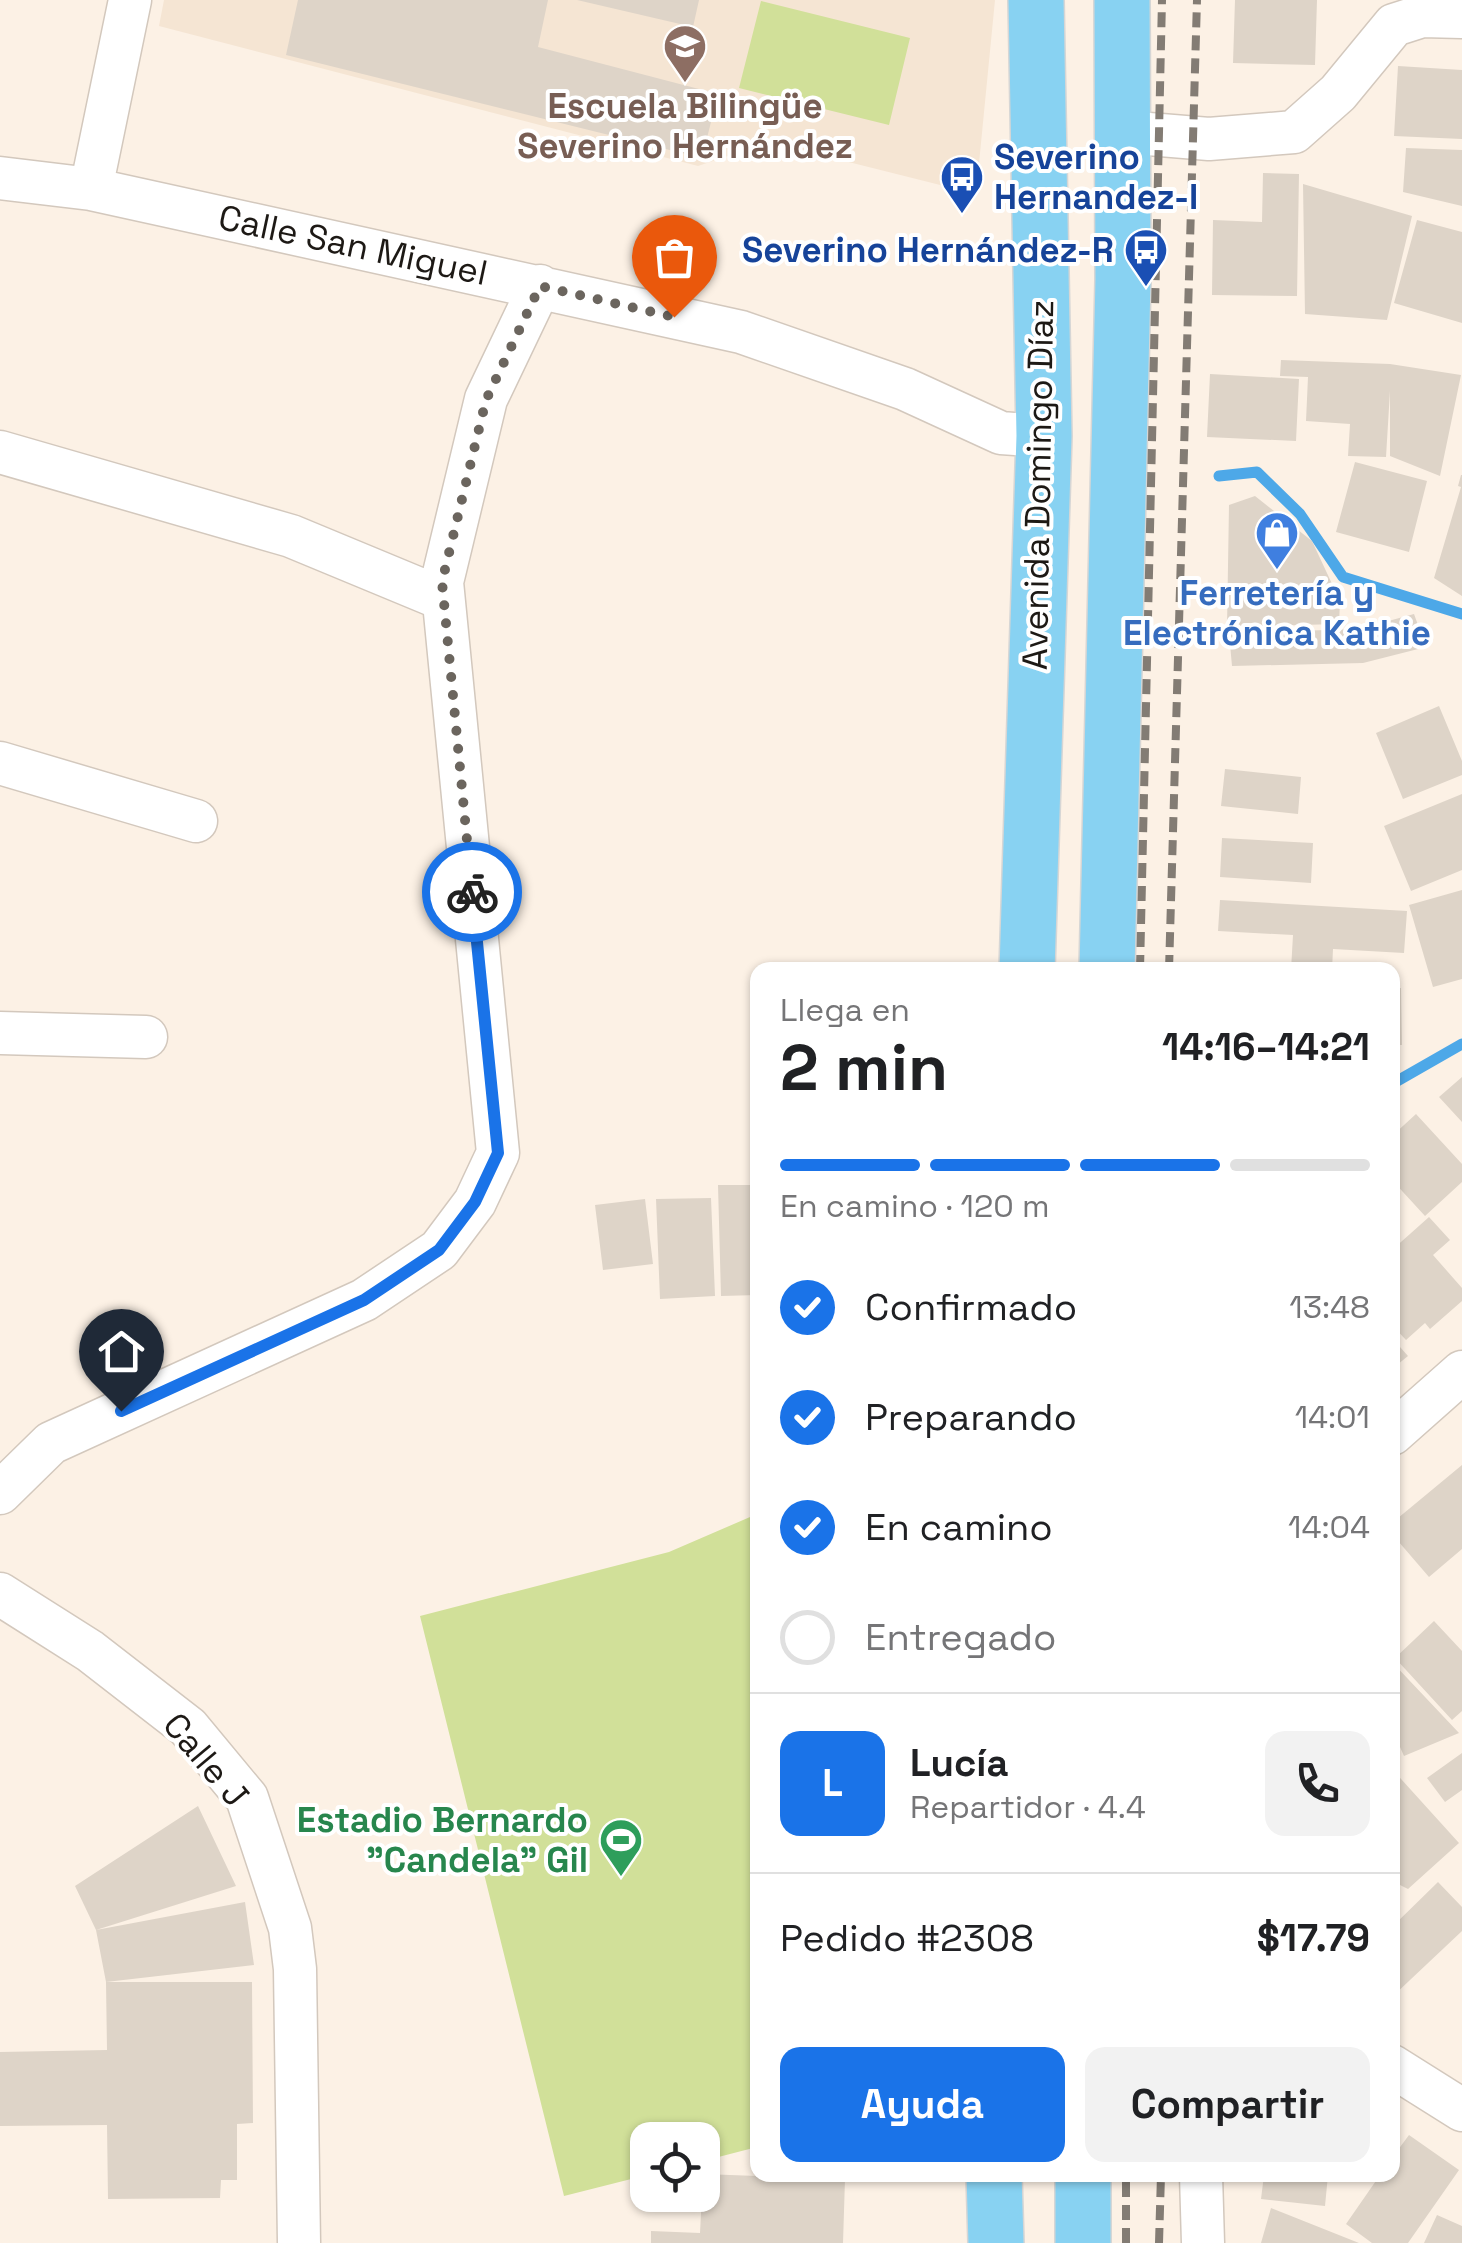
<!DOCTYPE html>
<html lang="es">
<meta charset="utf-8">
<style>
body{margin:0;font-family:"Space Grotesk",sans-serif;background:#f2f2f2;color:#202124;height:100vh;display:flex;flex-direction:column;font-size:38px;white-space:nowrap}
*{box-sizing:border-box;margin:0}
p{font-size:32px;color:#757577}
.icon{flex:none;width:55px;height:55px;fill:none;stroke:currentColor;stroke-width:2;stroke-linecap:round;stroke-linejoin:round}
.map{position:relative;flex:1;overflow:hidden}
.details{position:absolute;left:750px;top:962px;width:650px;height:1220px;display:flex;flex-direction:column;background:#fff;border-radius:20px;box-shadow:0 2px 8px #0004}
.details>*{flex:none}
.fabs{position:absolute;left:630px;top:2122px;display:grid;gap:20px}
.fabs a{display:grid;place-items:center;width:90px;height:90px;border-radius:20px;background:#fff;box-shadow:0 2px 8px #0004;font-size:50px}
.pin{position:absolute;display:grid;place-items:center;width:85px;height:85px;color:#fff;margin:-102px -42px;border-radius:50% 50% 50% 0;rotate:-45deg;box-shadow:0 0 10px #0007}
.pin .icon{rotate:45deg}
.courier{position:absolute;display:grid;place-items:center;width:100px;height:100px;margin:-50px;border:8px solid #1a73e8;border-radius:50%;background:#fff;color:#222;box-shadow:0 2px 12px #0007}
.summary em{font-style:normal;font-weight:600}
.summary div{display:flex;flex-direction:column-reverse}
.summary{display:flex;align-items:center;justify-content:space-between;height:170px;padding:0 30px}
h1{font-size:65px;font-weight:600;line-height:75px}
.bar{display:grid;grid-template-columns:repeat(4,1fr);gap:15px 10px;align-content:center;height:120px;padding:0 30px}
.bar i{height:12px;border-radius:8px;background:#e0e0e0}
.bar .on{background:#1a73e8}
.bar p{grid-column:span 4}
.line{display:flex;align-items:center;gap:25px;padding:0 30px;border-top:2px solid #e0e0e0}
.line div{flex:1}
.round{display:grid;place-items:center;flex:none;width:105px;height:105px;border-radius:20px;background:#f2f2f2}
ol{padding:0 30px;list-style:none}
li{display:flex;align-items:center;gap:30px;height:110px}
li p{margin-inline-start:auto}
li .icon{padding:10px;border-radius:50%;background:#1a73e8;color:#fff;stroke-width:4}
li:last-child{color:#757577}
li i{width:55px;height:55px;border:5px solid #e0e0e0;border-radius:50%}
.button{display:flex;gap:20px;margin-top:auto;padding:20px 30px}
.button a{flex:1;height:115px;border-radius:20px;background:#1a73e8;color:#fff;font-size:40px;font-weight:600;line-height:115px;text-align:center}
.button a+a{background:#f2f2f2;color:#202124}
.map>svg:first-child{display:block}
</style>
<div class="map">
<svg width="1462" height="2243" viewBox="0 0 1462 2243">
<rect width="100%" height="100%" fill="#fcf1e5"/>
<path fill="#f5e5d3" d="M164,0H995L976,194L769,142L698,166L159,26Z"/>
<path fill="#d1e099" d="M761,1L910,38L889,125L739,88Z
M757,1514V2147L703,2161L702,2140H648L647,2175L564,2196L420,1616L669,1552Z"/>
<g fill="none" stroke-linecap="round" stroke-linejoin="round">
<path stroke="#4da8e8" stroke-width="11" d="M1219,476L1257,472L1300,514L1343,577L1462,614
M1392,1084L1462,1044"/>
</g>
<path fill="#ded4c8" d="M298,0H548L538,47L718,94L702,158L286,55Z
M577,0H699L693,27Z
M1235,0H1317L1315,65L1233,63Z
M1398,66L1462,70V139L1394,136Z
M1406,148L1462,150V206L1403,192Z
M1263,173L1299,174L1297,296L1212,295L1213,220L1262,222Z
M1303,184L1412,216L1387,320L1305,314Z
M1417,220L1462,232V323L1394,303Z
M1281,360L1390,364L1461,375L1440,476L1390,456V391L1386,457L1348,456L1350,424L1306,421L1308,377L1280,376Z
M1210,374L1299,379L1296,441L1207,437Z
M1355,462L1427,481L1409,552L1336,532Z
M1461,475H1462V596L1434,578L1461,487L1458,486Z
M1255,496L1312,541L1340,601L1339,624L1227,627L1229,505Z
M1414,614L1426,647L1363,663L1232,666L1229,633L1359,629Z
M1439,706L1462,761V775L1403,799L1376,733Z
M1225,769L1301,777L1298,814L1221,806Z
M1462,794V870L1411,891L1384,826Z
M1222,838L1313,843L1311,883L1220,877Z
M1462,890V979L1433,987L1409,905Z
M1220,900L1407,911L1404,953L1333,949L1332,970H1291L1293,935L1218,931Z
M1392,988H1401L1402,1045H1392Z
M1462,1077V1122L1439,1097Z
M1416,1114L1462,1164V1182L1425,1216L1392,1180V1136Z
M718,1185H758V1295L721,1296Z
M711,1198L715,1296L660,1299L656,1199Z
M645,1199L653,1264L603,1270L595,1205Z
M1429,1217L1450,1240L1433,1255L1462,1288V1301L1430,1329L1425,1323L1406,1340L1392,1325V1250Z
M1392,1338L1408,1356L1392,1369Z
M1462,1465V1549L1429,1577L1392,1534V1523Z
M1434,1621L1462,1651V1711L1452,1720L1395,1658Z
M1392,1662L1459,1733L1404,1756L1392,1729Z
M1462,1753V1790L1445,1802L1427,1778Z
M1392,1769L1459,1843L1408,1889L1392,1881Z
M198,1806L236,1886L96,1930L75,1886Z
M1438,1882L1462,1907V1931L1392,1997V1927Z
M245,1902L254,1965L106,1982H252L253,2123L237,2124V2180H221L220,2198L108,2199L107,2125L0,2126V2052L107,2050L106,1982L96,1930Z
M1409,2135L1459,2170L1408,2243H1372L1346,2224L1380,2175H1392V2158Z
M703,2174L845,2179L843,2243H651V2231L700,2233Z
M1264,2175H1328L1325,2206L1261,2199Z
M1271,2208L1359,2243H1261Z
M1437,2215L1462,2226V2243H1424Z"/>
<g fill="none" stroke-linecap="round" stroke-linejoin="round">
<g stroke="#d3c8bd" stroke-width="45">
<path id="minor" d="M1124,132L1209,139L1294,132L1338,93L1394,25L1422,16L1462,17
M0,178L91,189L741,332L905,389L1001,433L1044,436
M91,189L130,0
M0,452L291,536L443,599
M0,763L196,821
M0,1033L146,1037
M1392,1434L1462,1372
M0,1493L51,1443L364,1300L439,1250L475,1202L498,1153L442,582L486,399L540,286
M0,1594L90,1651L188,1727L247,1798L290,1928L295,1969L299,2243
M1392,2066L1462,2110
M1201,2175L1203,2243"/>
</g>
<g stroke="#d6d6d5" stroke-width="58">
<path id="major" d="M1027,970L1044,436L1036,0
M1107,970L1123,280L1122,0
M994,2175L996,2243
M1083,2175V2243"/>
</g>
<use href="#minor" stroke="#fff" stroke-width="42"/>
<use href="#major" stroke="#88d2f2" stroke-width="55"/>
<path stroke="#837c74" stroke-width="8" stroke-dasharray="15 8" stroke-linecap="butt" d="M1140,970L1162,0
M1169,970L1197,0
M1126,2243V2175
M1159,2243L1161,2175"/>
</g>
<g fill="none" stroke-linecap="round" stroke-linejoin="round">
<path stroke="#6b655e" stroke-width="10" stroke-dasharray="0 18" d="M472,892L442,582L486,400L540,286L674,317"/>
<path stroke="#1a73e8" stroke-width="12" d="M121,1411L364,1300L439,1250L475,1202L498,1153L472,892"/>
</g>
<defs>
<g id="school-pin" transform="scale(2.25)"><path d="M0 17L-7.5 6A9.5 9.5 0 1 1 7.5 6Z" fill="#8d6e63" stroke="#fff"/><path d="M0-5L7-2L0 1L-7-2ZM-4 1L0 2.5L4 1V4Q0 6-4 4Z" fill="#fff"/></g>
<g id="bus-pin" transform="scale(2.25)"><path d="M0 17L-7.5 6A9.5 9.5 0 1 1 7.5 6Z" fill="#1a4fb4" stroke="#fff"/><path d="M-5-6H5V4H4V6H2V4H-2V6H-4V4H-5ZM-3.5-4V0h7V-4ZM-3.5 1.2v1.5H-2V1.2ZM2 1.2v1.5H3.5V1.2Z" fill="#fff"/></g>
<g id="shop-pin" transform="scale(2.25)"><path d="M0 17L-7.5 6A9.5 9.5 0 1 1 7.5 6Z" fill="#3f7fe0" stroke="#fff"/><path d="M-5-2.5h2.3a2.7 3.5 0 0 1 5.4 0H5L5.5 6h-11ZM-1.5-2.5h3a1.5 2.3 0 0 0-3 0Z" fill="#fff"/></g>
<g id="stadium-pin" transform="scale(2.25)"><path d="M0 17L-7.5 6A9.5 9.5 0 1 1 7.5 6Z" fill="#2e9e5b" stroke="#fff"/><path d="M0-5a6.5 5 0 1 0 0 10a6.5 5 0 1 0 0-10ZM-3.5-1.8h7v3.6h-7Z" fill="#fff"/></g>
</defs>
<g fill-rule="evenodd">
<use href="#school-pin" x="685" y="46"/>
<use href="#bus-pin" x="962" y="177"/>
<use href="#bus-pin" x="1146" y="250"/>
<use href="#shop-pin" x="1277" y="533"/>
<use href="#stadium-pin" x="621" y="1840"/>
</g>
<g text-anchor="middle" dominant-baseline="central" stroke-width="8" stroke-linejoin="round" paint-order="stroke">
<g font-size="35" font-weight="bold" fill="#785e54" stroke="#fff">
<text x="685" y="106">Escuela Bilingüe<tspan x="685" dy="40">Severino Hernández</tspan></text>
</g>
<g font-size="35" font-weight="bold" fill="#164399" stroke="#fff" text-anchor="start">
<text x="994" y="157">Severino<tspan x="994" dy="40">Hernandez-I</tspan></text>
<text x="1114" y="250" text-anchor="end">Severino Hernández-R</text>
</g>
<g font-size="35" fill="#1d1915" stroke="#fff">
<text transform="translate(353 245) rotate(12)">Calle San Miguel</text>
<text transform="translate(1038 485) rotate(-89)">Avenida Domingo Díaz</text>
<text transform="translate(206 1760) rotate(50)">Calle J</text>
</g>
<g font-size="35" font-weight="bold" fill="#366cbe" stroke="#fff">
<text x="1277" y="593">Ferretería y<tspan x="1277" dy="40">Electrónica Kathie</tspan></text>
</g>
<g font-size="35" font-weight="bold" fill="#27864d" stroke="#fff" text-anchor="end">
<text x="588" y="1820">Estadio Bernardo<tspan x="588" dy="40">"Candela" Gil</tspan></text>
</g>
</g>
</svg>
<div class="fabs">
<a><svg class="icon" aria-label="locate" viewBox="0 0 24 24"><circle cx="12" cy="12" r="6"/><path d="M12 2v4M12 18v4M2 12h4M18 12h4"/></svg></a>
</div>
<div class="pin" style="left:674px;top:317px;background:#ea580c"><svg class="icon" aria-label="bag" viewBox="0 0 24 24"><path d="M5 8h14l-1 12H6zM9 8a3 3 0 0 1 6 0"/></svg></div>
<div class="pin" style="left:121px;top:1411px;background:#1f2937"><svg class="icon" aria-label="home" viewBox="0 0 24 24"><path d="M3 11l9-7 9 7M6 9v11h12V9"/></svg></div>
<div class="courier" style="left:472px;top:892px"><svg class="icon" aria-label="bike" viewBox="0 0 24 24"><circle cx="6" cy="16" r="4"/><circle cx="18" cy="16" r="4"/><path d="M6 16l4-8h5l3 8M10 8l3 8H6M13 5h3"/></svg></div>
<section class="details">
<div class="summary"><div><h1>2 min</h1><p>Llega en</p></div><em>14:16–14:21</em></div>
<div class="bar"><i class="on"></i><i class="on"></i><i class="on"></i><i></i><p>En camino · 120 m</p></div>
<ol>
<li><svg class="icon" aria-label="check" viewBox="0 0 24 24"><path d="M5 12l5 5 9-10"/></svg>Confirmado<p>13:48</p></li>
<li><svg class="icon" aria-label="check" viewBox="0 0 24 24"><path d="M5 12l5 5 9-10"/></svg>Preparando<p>14:01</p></li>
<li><svg class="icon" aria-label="check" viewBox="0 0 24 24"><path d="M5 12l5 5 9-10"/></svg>En camino<p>14:04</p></li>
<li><i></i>Entregado</li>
</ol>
<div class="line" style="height:180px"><b class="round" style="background:#1a73e8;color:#fff">L</b><div><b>Lucía</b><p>Repartidor · 4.4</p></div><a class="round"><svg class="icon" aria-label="phone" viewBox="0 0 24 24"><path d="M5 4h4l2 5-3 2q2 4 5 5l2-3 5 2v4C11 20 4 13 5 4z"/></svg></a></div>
<div class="line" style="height:130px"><div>Pedido #2308</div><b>$17.79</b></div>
<div class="button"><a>Ayuda</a><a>Compartir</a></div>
</section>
</div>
